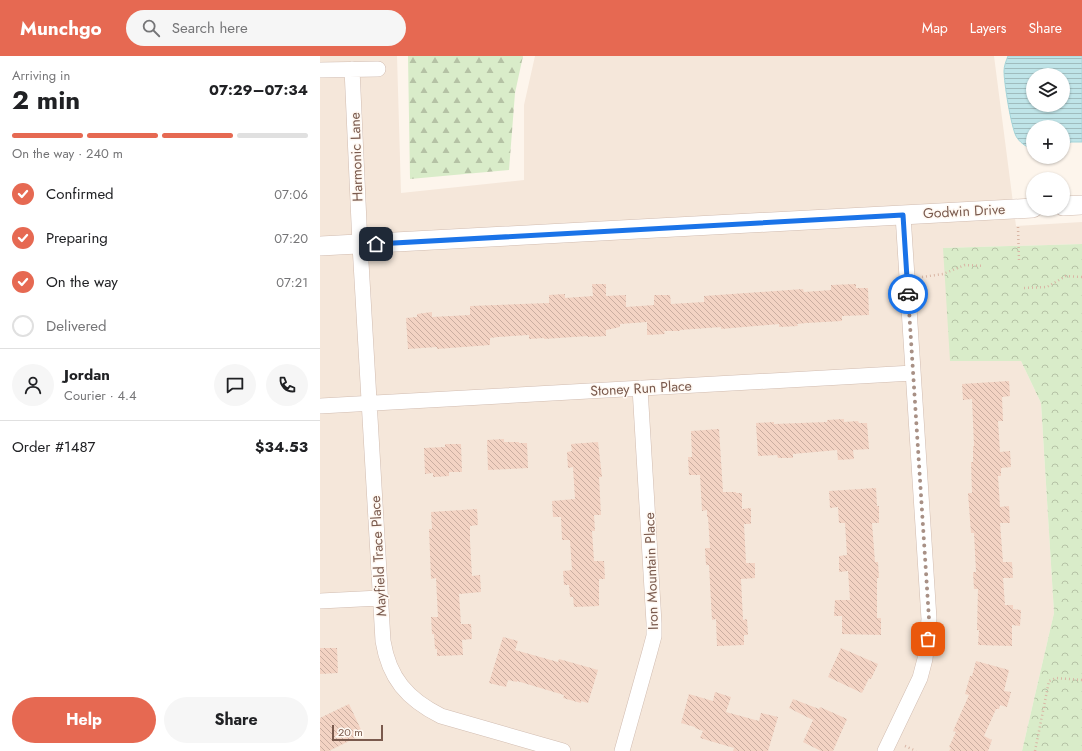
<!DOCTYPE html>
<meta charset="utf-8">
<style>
body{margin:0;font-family:Jost,sans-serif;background:#f6f6f6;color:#202124;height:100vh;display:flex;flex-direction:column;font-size:15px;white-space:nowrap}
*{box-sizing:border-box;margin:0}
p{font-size:13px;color:#757577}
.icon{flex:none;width:22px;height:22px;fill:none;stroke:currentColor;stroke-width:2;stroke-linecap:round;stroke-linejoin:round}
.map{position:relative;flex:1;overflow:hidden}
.side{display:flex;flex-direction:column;background:#fff;width:320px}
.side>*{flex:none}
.buttons{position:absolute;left:706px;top:12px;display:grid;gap:8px}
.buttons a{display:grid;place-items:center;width:44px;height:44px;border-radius:50%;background:#fff;box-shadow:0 1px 3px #0004;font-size:20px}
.scale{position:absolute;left:12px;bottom:10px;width:51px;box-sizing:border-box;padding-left:4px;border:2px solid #7a5a4d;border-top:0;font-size:11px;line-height:14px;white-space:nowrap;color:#7a5a4d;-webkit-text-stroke:3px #fff9f3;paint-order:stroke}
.pin{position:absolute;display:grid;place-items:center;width:34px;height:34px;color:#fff;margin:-17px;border-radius:8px;box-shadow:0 2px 6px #0006}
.courier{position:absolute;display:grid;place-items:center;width:40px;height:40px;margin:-20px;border:3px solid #1a73e8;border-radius:50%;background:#fff;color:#222;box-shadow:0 1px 5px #0007}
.head em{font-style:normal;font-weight:700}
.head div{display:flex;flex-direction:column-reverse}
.head{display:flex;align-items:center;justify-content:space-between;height:68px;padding:0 12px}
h1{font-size:26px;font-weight:700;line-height:30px}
.bar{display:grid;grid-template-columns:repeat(4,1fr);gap:6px 4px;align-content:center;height:48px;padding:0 12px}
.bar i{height:5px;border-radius:3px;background:#e0e0e0}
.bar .active{background:#e66952}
.bar p{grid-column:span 4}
.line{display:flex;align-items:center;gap:10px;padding:0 12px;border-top:1px solid #e0e0e0}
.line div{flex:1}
.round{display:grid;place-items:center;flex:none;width:42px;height:42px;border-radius:21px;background:#f6f6f6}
ol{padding:0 12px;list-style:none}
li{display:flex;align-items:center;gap:12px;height:44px}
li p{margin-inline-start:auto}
li .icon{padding:4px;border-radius:50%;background:#e66952;color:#fff;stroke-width:4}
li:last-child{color:#757577}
li i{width:22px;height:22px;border:2px solid #e0e0e0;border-radius:50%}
.primary-button{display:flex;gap:8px;margin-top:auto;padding:8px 12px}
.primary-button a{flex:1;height:46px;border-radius:24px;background:#e66952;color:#fff;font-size:16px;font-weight:700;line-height:46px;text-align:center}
.primary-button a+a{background:#f6f6f6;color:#202124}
header{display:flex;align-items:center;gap:24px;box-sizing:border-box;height:56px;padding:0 20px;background:#e66952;color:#fff}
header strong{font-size:19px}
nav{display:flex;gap:22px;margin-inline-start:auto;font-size:14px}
.search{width:280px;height:36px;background:#f6f6f6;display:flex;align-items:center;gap:10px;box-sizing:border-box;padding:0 14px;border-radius:22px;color:#757577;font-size:15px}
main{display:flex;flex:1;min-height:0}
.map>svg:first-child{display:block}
</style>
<header>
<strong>Munchgo</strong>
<div class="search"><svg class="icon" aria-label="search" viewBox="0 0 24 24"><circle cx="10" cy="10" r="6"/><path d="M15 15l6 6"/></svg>Search here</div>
<nav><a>Map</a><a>Layers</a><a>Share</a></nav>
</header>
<main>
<section class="side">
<div class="head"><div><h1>2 min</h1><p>Arriving in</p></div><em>07:29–07:34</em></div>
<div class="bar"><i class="active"></i><i class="active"></i><i class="active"></i><i></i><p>On the way · 240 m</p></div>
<ol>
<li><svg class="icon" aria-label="check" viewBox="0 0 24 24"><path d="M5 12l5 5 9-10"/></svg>Confirmed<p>07:06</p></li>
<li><svg class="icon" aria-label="check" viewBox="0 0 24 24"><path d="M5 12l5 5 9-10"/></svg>Preparing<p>07:20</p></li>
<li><svg class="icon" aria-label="check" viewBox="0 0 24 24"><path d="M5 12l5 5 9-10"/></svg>On the way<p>07:21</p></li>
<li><i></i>Delivered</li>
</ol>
<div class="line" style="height:72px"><a class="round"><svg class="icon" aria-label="person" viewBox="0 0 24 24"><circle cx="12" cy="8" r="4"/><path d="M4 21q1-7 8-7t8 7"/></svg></a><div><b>Jordan</b><p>Courier · 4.4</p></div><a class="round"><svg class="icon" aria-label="chat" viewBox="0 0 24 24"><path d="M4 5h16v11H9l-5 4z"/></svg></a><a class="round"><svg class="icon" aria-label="phone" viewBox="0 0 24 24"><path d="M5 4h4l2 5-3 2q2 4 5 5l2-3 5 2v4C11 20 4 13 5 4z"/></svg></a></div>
<div class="line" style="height:52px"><div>Order #1487</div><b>$34.53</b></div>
<div class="primary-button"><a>Help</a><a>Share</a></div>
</section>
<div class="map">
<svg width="762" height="695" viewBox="0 0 762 695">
<defs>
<pattern id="forest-firs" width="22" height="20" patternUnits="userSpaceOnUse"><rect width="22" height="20" fill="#d9ecc9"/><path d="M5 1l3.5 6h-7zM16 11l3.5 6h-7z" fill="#b5c2a5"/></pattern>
<pattern id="park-crowns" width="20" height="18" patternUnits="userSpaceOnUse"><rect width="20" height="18" fill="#d9ecc9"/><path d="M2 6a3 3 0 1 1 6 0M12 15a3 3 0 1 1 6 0" fill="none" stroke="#b5c2a5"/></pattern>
<pattern id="water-rules" width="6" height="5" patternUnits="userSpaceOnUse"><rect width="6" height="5" fill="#bfe4e8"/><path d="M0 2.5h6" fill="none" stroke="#a0bcbe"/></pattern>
<pattern id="building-back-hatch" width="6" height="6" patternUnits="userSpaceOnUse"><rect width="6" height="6" fill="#f3d3c3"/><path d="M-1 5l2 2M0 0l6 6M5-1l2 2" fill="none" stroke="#caaea1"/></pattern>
</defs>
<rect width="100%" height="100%" fill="#fdf5ec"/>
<path fill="#f5e7da" d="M0,0H77L81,137L204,124V49L215,0H674L696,170L762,166V188L623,192L701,305L721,347L734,557L702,695H0Z"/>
<path fill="url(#forest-firs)" d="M88,0H203L195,37L189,114L90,123Z"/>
<path fill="url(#park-crowns)" d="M762,188V695H702L734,557L721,347L701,305H630L623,192Z"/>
<path fill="url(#water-rules)" stroke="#a5d5da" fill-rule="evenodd" d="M688,0H762V86H751L743,89V71H713V93C706,91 699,86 696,80C691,70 684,27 684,15C684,10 686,5 688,0ZM713,19H743V49H713Z"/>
<path fill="url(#building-back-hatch)" d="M272,228H286V240L306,239V251L334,249V239H350L351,248L384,246V240L483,233L484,236L511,234V229L536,228V232H548L549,259L522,260V265L486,267L477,268L478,270L459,271V268L401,273V271L360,274V275H344L345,278L327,279V266L300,268V271L286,274V280L268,281V280L224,283V282L209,283V279L178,281L170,282V289L117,293V291L88,293L86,262L97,261V258L112,256V261L150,259V250L229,247V239L245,238V242L273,240Z
M689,325L690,340L682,341L683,365H678L680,396L690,395L691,411L681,412V420H678L680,451L689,450L690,467H680L683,506H692L693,522H683L685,549H693V553L701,554L700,570L692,569V590L658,589L659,574H657L658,533H654L653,516H656L654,477H651L648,437H652L651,406H653V390H654L652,343L643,344L642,328Z
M524,363V366L538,365L539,367H547L549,393L533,394L534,403L518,404L517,394L473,398V402H458L457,399L438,400L436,367L454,366V368L507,366V364Z
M399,373L403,436H416V437H422V453L431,452V468H424L426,507H435V522L421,523L423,564L427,563L428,579H424V589L397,590L396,563L392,564L389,509H386L385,492H390L388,461H387V454L382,455L380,419H369L368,401H372L371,375Z
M184,383V386H199V387H207L208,412L168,414L167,384Z
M278,386L282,421H279L281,459H274L275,475H272L274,505H284L285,523H279V550L254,551L253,541H250L249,529H244L243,515L252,514L250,484H242L241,461H233L232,445L255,443L253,411L248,412L247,396L252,395L251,388Z
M125,388H141L142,416H129V420L113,421V417L105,418L104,392L125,391Z
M556,432L557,450H559V467H552L555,506H558L559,522H557V562H561V579L522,578V560H514L515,544H530L528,515L519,516V500L527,499L525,467H519L518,451L510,452L509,435Z
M157,453L158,469L150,470V485L152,520L160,519L161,536L139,538L141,568H151L152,583L142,584L143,599L117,600V593H115L114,578H112L111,561H118L116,522L111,523L109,473H112L111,456Z
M183,581L198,585L195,594L238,606L239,603L278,614L268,647L261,645V647L243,642L244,639L197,625V626L188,624L186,631L169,627Z
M0,592H17L18,617L0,618Z
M521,592L558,608L551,623L549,622L542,637L508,621Z
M656,605L689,614L684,635L691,636L687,651L680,649L679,653H676L664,680L672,684L668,695H629L631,692L629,691L636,676L633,675L649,639L645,638L650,620H652Z
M395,636L411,641L406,656L439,665L441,657L458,661L448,695H413L414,692L380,682L383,675L375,672V671L361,667L369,638L393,645Z
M473,643L499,653L500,651L527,663L513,695H501L483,686L493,664L469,652Z
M29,648L43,678L9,695H0V662Z"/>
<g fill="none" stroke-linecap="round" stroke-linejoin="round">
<g stroke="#d1bcb0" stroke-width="16">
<path id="minor" d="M32,13L40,189L63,585C69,622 87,643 121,660L243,695
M0,14L58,13
M0,350L593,317
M0,545L60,542
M302,695L330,595L334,580V567L320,332
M565,695L600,622L605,603L609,563L583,159"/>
</g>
<g stroke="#d1bcb0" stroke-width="20">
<path id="tertiary" d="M743,150L762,149
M0,190L713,152"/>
</g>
<path stroke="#d9b6a5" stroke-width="2.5" stroke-dasharray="1 3" stroke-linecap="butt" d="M698,171L699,204
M602,221L623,218L645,209L664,210
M704,232L727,231L746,220L762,221
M585,690L596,695
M715,695L729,625L736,622L762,624"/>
<use href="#minor" stroke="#fff" stroke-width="15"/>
<use href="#tertiary" stroke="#fff" stroke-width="19"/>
</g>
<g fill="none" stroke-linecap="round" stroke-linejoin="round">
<path stroke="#a89085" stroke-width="4" stroke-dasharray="0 7.2" d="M588,238L609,563L608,583"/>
<path stroke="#1a73e8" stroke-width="5" d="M56,188L583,159L588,238"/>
</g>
<g text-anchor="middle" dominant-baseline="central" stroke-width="3" stroke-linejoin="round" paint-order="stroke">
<g font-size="14" fill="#7a5a4d" stroke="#fff9f3">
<text transform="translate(36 101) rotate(-92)">Harmonic Lane</text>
<text transform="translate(644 155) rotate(-3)">Godwin Drive</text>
<text transform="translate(321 332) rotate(-3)">Stoney Run Place</text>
<text transform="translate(58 500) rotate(-93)">Mayfield Trace Place</text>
<text transform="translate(331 515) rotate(-92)">Iron Mountain Place</text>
</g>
</g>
</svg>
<div class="buttons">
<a><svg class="icon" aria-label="layers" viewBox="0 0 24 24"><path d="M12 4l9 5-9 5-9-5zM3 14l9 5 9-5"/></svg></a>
<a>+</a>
<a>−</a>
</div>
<div class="scale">20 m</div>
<div class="pin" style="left:608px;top:583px;background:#ea580c"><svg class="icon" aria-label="bag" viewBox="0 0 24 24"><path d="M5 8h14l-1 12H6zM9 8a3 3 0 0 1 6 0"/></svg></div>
<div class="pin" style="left:56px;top:188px;background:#1f2937"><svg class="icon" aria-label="home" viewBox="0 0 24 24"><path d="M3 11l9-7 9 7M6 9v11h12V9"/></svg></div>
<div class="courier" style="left:588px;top:238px"><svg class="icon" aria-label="car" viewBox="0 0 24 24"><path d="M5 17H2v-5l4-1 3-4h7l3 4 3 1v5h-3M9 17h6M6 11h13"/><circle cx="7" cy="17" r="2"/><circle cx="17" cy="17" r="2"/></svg></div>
</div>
</main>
